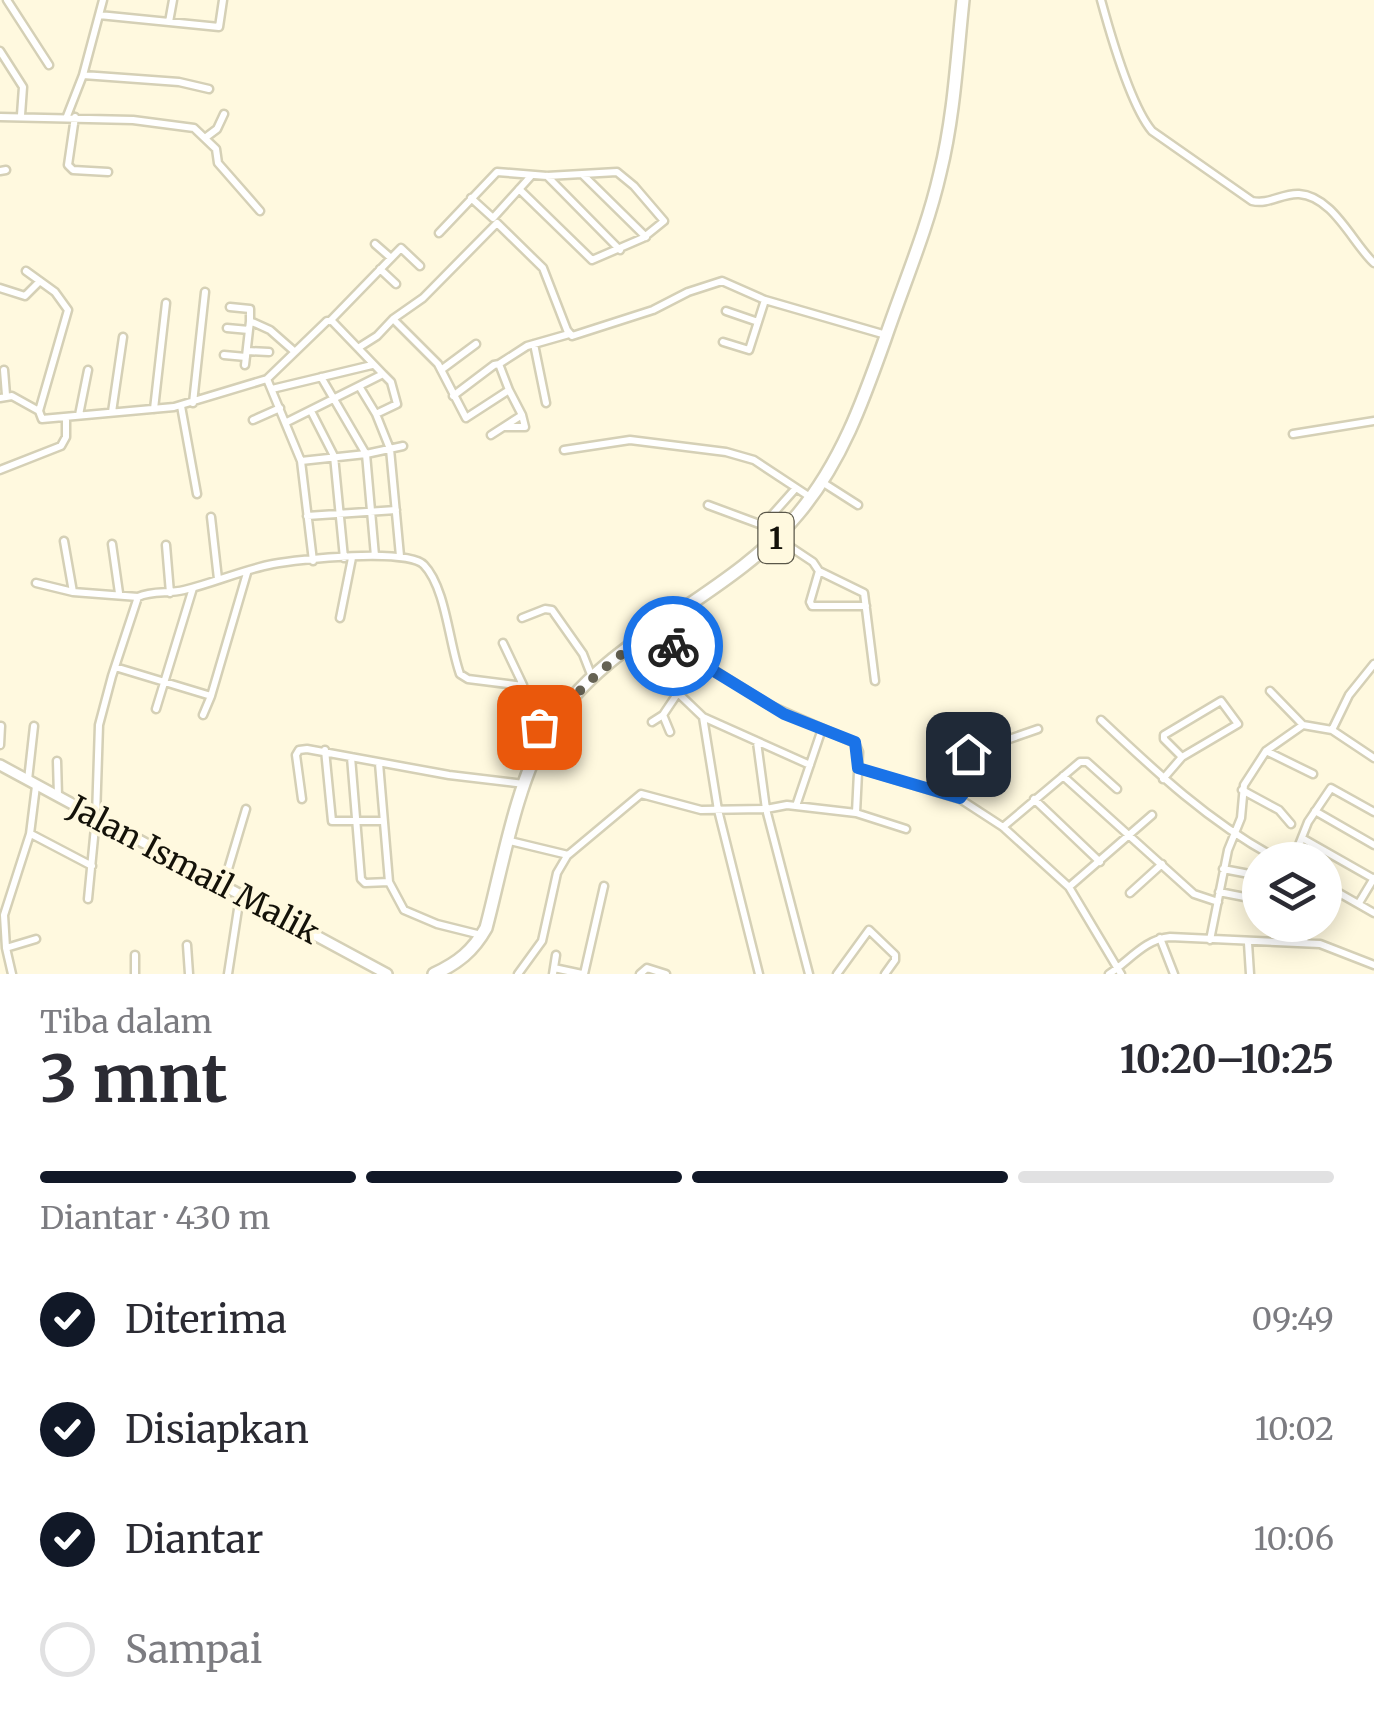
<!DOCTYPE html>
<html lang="id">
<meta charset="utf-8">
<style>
body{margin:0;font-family:Merriweather,serif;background:#f7f7f7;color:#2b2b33;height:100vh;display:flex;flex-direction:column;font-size:38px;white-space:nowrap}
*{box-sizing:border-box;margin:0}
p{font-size:32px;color:#7c7c81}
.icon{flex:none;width:55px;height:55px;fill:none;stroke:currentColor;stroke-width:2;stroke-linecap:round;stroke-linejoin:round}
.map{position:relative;height:974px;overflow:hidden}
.drawer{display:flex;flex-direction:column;background:#fff;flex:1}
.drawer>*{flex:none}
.buttons{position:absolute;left:1242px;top:842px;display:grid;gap:20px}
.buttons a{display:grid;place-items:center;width:100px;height:100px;border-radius:50%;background:#fff;box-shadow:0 5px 25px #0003;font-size:50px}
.pin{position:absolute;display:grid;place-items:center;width:85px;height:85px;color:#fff;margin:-42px;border-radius:20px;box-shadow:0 5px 15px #0006}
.courier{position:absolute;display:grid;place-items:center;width:100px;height:100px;margin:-50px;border:8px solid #1a73e8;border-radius:50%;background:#fff;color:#222;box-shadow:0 2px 12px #0007}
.overview em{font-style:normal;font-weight:700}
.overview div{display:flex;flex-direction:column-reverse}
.overview{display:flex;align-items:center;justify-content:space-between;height:170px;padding:0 40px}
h1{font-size:65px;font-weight:700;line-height:75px}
.bar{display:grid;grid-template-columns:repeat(4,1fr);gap:15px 10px;align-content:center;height:120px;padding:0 40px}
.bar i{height:12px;border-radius:8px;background:#e1e1e2}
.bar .on{background:#111827}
.bar p{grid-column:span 4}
ol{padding:0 40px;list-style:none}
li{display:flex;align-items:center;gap:30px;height:110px}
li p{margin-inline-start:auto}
li .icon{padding:10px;border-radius:50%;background:#111827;color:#fff;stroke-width:4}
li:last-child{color:#7c7c81}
li i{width:55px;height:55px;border:5px solid #e1e1e2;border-radius:50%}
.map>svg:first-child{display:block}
</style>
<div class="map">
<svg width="1374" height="974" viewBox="0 0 1374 974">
<rect width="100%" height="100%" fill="#fff9df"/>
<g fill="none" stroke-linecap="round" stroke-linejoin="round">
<g stroke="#d5d0b6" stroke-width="11">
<path id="street" d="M7,0L49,65
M1101,0C1110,33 1131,106 1152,131L1252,201C1269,205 1282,193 1299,194C1333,196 1353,244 1374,263
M99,15L219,27L223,0
M169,22L173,0
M0,51L23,87L21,115
M83,75L179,82L209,89
M67,116L83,75L103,0
M0,117L133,120L194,128L216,149L218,163L260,211
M75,117L68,165L73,170L108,172
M205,138L217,129L224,114
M0,171L6,170
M583,175L646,237
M547,176L620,250
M471,198L493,218
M493,218L531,176
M439,233L497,172L547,176L617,172L634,186L664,221L643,238L592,260L519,189
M375,244L391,258
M380,269L396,284
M26,271L55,292L68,310L39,411L42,419L174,407L267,379L327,321H332L383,374L287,422
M0,288L25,296L40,281
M230,307L250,309V321
M726,311L758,322
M393,319L438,364L466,418L509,390L499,364L494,365L453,396
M330,321L401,248L420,266
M227,328L249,330
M723,342L749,350L765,300
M534,344L546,403
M358,348L377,336L393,319L423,298L497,223L543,268L567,330L572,336L653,310L688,292L722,281L765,300L886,335
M247,351L269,352
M224,355L246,357
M499,364L527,346L569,334
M245,365L250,321L270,330L295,352
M4,370L6,395
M441,370L476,344
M321,377L366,454L375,556
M267,379L301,461L313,561
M359,386L376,414L390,449L400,556
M272,389L372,365
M0,398L12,396L39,411
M193,403L205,292
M181,406L197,494
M154,409L166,303
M311,411L334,456L344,558
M112,412L123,337
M376,414L397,404L391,382L383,374
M79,415L88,370
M253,420L280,408
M504,427H525L522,415
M1293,434L1374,421
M491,435L522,415L509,390
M564,450L630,440L726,452L754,460L810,497
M301,461L366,454L403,446
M0,470L61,446L66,437V417
M822,482L858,505
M708,505L762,525
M307,516L396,510
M211,517L218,579
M778,535L763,525L796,488
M777,538L813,562L819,571L864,593L875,681
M64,541L73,592
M112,544L119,593
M166,545L170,593
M819,571L810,602L812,606H866
M36,583L73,592L138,597C152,590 169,594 184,590C214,583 242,570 273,564C298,559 408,548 424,565C446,588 449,644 460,674L468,679L523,686L543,737
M340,618L352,558
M522,618L545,609L552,610L583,654L592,677
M653,632L769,705L855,743L859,752L856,813L906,829
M503,643L523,685
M115,667L211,696L247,573
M1270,691L1303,725
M679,694L703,717L810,765
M156,709L193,588
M203,715L211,696
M663,715L670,732
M703,717L718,810L759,974
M1101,720C1156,772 1209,822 1276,858
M652,722L663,715L698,663
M1332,730L1349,695L1374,664
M757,742L766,809L787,805L856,813
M0,745L1,726
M325,750L332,821H383
M1266,751L1313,774
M351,757L361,879L365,883L389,882L379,763
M57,761L58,796
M858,768L960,799L1003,827L1069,887L1121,974
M1063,776L1194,894L1218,902
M1163,779L1182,757L1238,724L1221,701L1164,735V739L1182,757
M28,780L34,726
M1242,790L1279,810L1291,824
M302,799L296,755L299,750L307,749L449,775L524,784
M960,799L975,778L969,753L1038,729
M1034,799L1100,862
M796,806L822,729
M1315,811L1374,845
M1003,827L1080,762H1087L1117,789
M31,834L92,866
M1302,838L1374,879
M510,841L568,855L641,794L701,810L766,809L809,974
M1293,860L1308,822L1331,788L1374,812
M1223,869L1260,876
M389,882L404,910L437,924L481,935
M1325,885L1374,913
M223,886L246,809
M1069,887L1152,815
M1219,892L1260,900
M1130,893L1162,864
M88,899L96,817L99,725L112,676L138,597
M1359,903L1374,878
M1160,938L1174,974
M1210,940L1228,850L1241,818L1244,785L1266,751L1303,725L1332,730L1374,758
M1248,943L1250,974
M1304,943L1305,925
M187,945L189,974
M6,948L36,939
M554,968L582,974
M12,974L6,948L4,915L30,834L36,786
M135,974V955
M228,974L240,896
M518,974L542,941L557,873L567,856
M553,974L556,955
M584,974L604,886
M640,974L647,968L666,974
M837,974L869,930L895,955V960L885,974
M1109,974C1129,961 1145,939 1170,937L1320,944L1374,965"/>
</g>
<g stroke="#d5d0b6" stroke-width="14">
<path id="secondary" d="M0,765L387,974"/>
</g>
<g stroke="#d5d0b6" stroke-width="16">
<path id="highway" d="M434,974C458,963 473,951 486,928C502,868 516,784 547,732C605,636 727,600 798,514C841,463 863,401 885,339C904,283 927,230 940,173C954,117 957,57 963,0"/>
</g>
<use href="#street" stroke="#fff" stroke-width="6"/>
<use href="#secondary" stroke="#fff" stroke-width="9"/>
<use href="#highway" stroke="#fff" stroke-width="11"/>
</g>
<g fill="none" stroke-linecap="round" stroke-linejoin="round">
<path stroke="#666354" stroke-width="10" stroke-dasharray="0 18" d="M539,727L544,738C569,693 611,661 652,632L673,646"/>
<path stroke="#1a73e8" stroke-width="12" d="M673,646L784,714L855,742L858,768L960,798L975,778L968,754"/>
</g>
<g text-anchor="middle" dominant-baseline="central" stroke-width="8" stroke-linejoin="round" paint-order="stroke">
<rect fill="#fff9df" stroke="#5a5749" stroke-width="2.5" x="758.5" y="513" width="35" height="50" rx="8"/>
<g font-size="30" font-weight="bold" fill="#141209">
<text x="776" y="538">1</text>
</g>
<g font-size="32" fill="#141209" stroke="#fff9df">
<text transform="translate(194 870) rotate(28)">Jalan Ismail Malik</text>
</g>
</g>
</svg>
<div class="buttons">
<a><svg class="icon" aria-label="layers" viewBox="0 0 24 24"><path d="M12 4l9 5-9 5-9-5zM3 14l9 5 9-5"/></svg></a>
</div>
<div class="pin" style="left:539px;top:727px;background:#ea580c"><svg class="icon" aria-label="bag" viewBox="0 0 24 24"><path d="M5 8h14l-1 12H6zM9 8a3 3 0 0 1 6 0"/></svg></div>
<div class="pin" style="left:968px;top:754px;background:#1f2937"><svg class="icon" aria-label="home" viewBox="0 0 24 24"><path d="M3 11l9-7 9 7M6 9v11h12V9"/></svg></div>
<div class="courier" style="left:673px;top:646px"><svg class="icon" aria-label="bike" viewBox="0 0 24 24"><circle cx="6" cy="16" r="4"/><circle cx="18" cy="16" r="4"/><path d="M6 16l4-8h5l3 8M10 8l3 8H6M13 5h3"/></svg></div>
</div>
<section class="drawer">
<div class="overview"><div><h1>3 mnt</h1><p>Tiba dalam</p></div><em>10:20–10:25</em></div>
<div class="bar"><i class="on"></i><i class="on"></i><i class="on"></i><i></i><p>Diantar · 430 m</p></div>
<ol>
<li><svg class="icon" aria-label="check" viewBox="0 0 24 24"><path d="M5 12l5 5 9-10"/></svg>Diterima<p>09:49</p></li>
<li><svg class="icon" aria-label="check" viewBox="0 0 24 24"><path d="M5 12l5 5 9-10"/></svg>Disiapkan<p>10:02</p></li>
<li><svg class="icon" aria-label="check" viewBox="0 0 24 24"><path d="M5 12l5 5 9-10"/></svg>Diantar<p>10:06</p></li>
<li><i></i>Sampai</li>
</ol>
</section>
